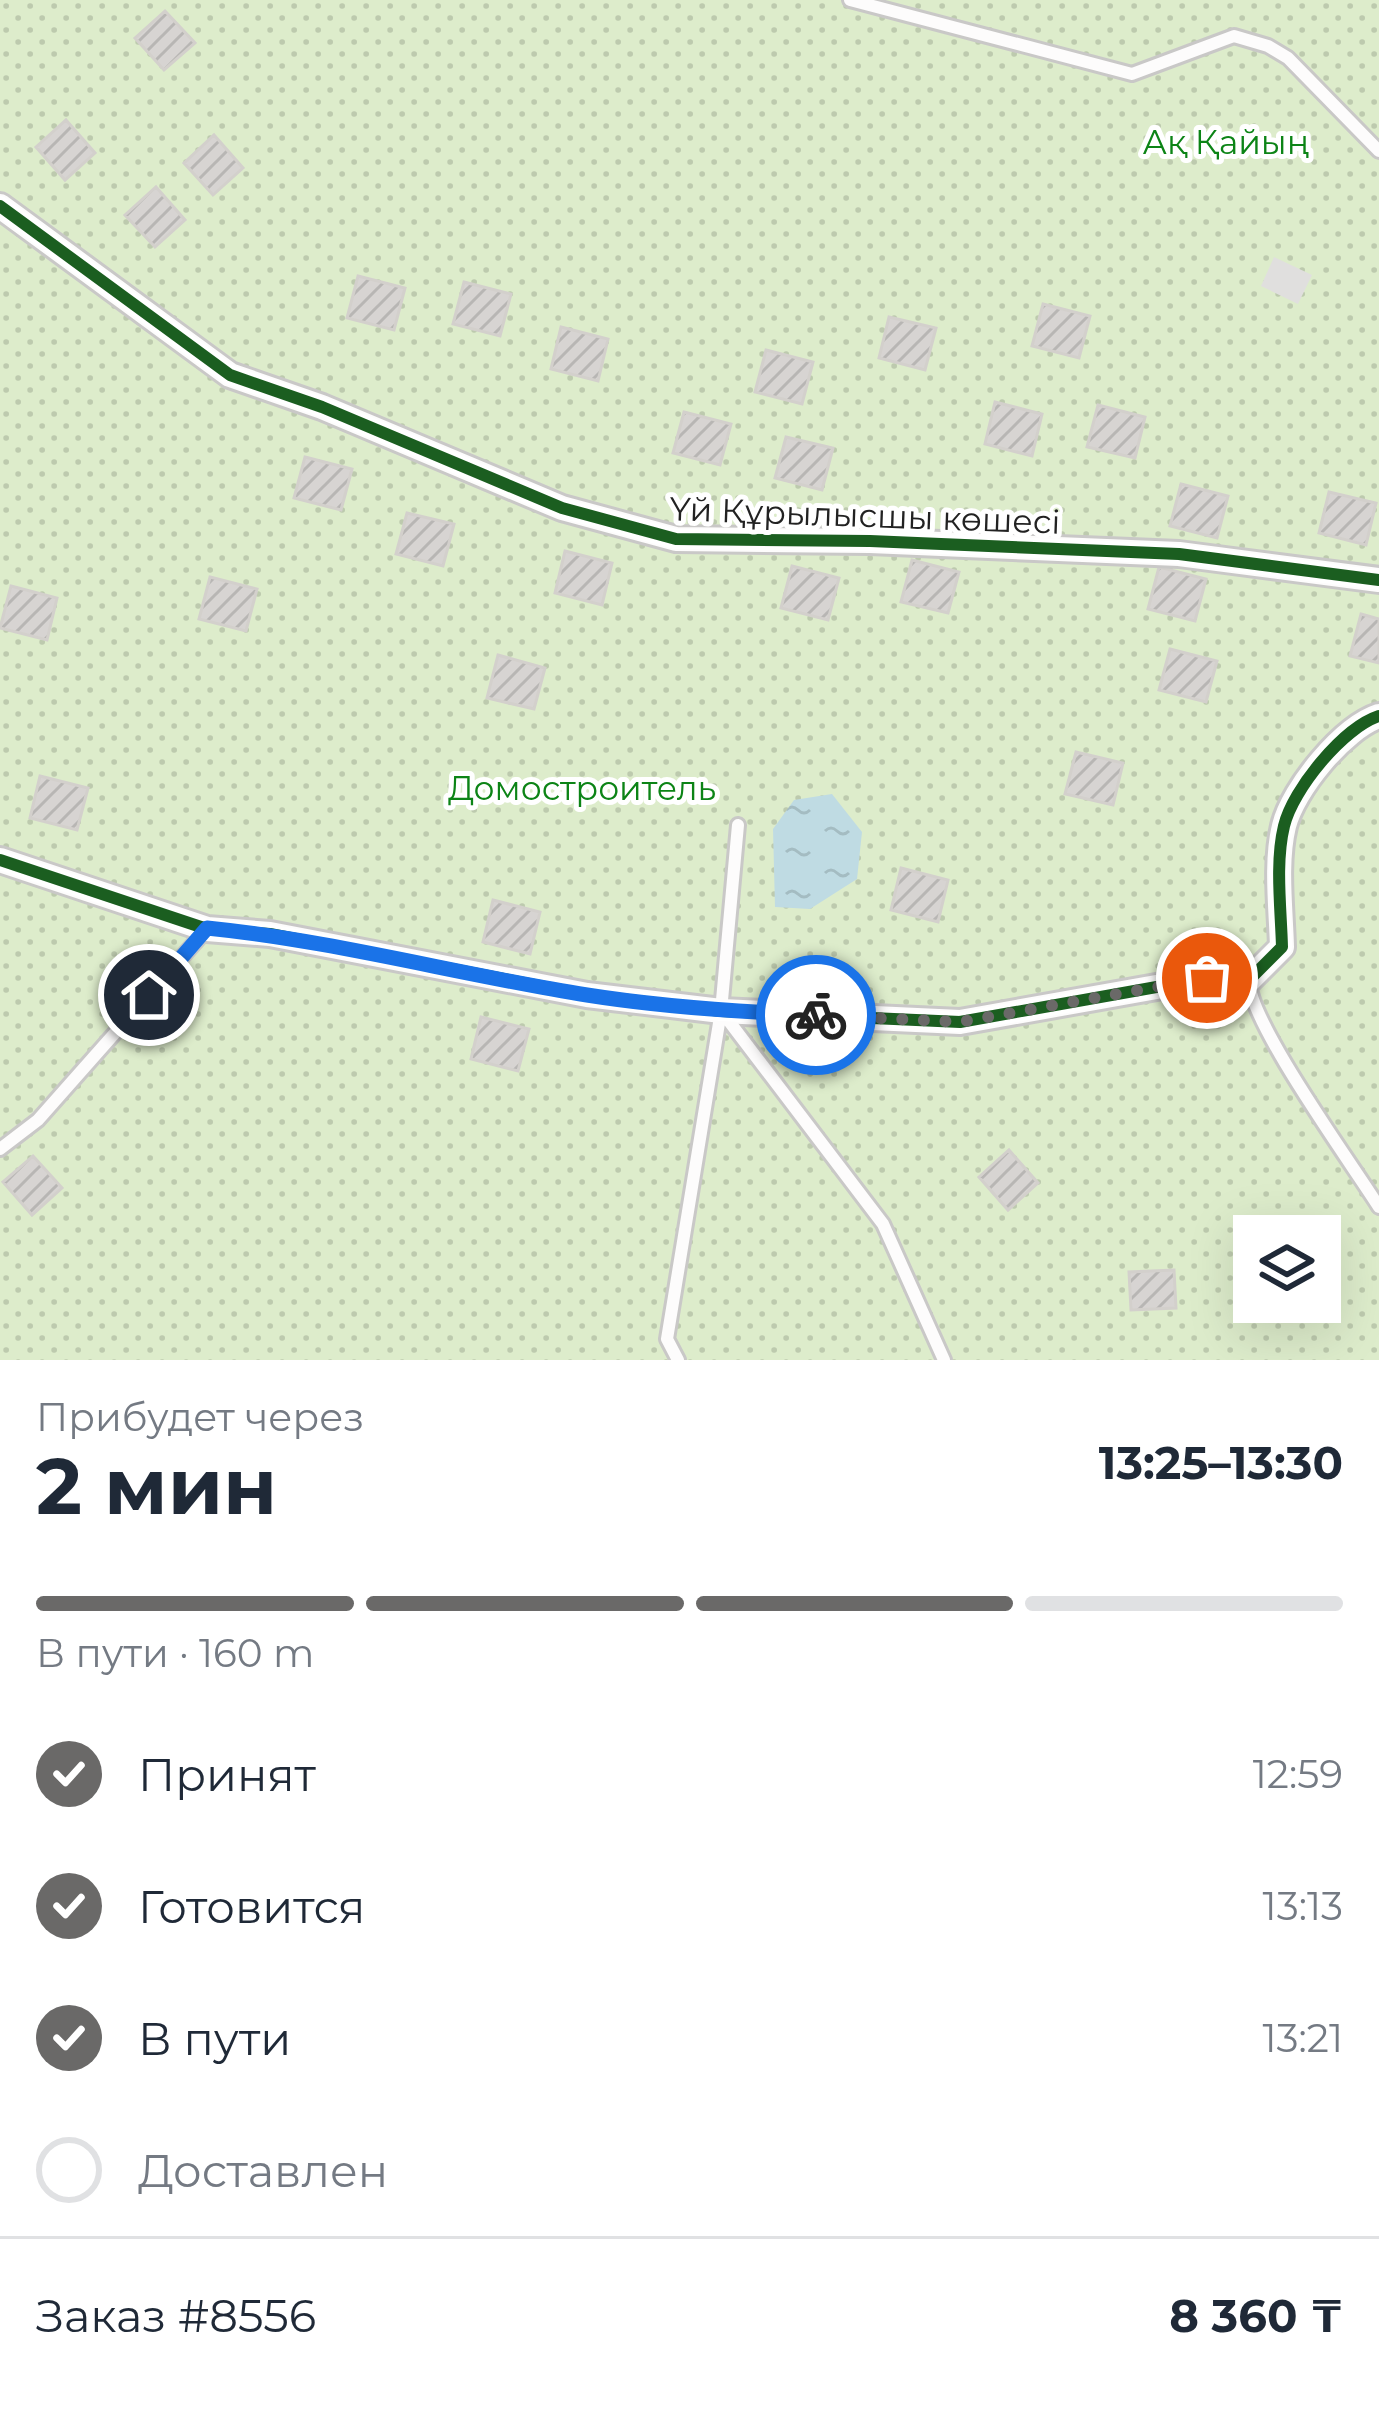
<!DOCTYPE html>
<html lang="ru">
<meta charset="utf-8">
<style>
body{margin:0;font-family:Montserrat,sans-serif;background:#f6f6f7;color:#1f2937;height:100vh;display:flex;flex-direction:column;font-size:45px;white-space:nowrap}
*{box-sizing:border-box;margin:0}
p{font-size:39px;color:#747a83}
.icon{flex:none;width:66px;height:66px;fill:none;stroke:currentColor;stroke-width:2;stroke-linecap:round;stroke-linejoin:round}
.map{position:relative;height:1360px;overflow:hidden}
.side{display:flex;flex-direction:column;background:#fff;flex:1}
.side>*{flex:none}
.controls{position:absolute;left:1233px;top:1215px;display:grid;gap:24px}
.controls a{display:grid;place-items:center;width:108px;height:108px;border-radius:0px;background:#fff;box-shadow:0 12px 48px #0002;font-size:60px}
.pin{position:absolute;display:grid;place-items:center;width:102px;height:102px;color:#fff;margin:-51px;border:6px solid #fff;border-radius:50%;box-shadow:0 3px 12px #0007}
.courier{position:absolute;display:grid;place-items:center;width:120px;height:120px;margin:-60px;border:9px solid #1a73e8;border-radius:50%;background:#fff;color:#222;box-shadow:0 3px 15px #0007}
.headline em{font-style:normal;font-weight:700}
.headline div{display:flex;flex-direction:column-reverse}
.headline{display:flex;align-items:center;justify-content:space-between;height:204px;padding:0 36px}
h1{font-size:78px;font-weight:700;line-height:90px}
.bar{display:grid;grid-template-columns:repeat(4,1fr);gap:18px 12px;align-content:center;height:144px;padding:0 36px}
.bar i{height:15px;border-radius:9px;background:#e0e1e3}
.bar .active{background:#6a6968}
.bar p{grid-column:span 4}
.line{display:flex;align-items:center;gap:30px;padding:0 36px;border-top:3px solid #e0e1e3}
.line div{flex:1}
ol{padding:0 36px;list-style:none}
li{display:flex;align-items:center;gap:36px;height:132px}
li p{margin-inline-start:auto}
li .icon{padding:12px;border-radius:50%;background:#6a6968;color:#fff;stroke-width:4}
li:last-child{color:#747a83}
li i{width:66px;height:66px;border:6px solid #e0e1e3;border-radius:50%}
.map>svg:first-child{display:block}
</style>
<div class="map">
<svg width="1379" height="1360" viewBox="0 0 1379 1360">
<defs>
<pattern id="garden-dots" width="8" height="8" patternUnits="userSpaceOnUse" patternTransform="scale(3)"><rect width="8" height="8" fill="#ddeccb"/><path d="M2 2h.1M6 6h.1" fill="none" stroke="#bdcaae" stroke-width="1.8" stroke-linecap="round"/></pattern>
<pattern id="water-ripples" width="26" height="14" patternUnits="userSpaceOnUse" patternTransform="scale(3)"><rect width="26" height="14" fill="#bfdbe3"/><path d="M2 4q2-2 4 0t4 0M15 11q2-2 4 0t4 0" fill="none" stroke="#a4bcc2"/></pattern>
<pattern id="building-hatch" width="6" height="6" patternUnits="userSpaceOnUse" patternTransform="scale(3)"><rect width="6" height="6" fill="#d7d4d2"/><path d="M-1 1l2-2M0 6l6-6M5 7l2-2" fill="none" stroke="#b8b6b4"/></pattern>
</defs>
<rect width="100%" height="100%" fill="#f0eeeb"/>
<path fill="url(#garden-dots)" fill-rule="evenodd" d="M0,0H1379V1360H0ZM1254,1236H1320V1302H1254Z"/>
<path fill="#e0dfde" d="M1274,257L1312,275L1298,304L1261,286Z"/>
<path fill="url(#water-ripples)" d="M832,794L862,832L857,879L810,909L775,907L773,829L794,800Z"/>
<path fill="url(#building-hatch)" stroke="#d3d0cc" stroke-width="3" d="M165,11L195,43L164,70L135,38Z
M66,120L95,153L65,180L36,147Z
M214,135L243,168L213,195L184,163Z
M156,187L185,220L155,247L125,215Z
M358,276L405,288L394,330L347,318Z
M464,282L511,294L500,336L453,324Z
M1043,304L1090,316L1079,358L1032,346Z
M889,317L936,328L925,370L879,358Z
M561,327L608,339L598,381L551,369Z
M766,350L813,362L802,404L755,392Z
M995,402L1042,414L1032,456L985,444Z
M1098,405L1145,417L1135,458L1087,447Z
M684,412L731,424L720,465L673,453Z
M786,437L833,448L822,490L775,478Z
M305,457L352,469L341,510L294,498Z
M1181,484L1228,496L1217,538L1170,526Z
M1329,492L1376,503L1366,545L1319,533Z
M407,513L454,524L443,566L396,554Z
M565,551L612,563L602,605L555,593Z
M912,560L959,572L948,613L901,602Z
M792,566L839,578L828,620L781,608Z
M1159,567L1206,579L1195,621L1148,609Z
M210,577L257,589L246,631L199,619Z
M11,586L57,598L47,640L0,628Z
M1361,614L1379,619V663L1350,656Z
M1170,649L1217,661L1206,702L1159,690Z
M498,655L545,668L534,709L487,698Z
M1076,752L1123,763L1113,805L1065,794Z
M40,776L88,788L77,830L30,818Z
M901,868L948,880L938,922L891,910Z
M493,900L540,912L530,954L483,942Z
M481,1017L529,1029L518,1071L471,1059Z
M1009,1150L1038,1183L1008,1210L979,1177Z
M33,1156L62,1188L32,1215L3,1182Z
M1174,1270L1176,1308L1131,1310L1129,1272Z"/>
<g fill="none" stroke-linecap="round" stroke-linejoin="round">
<g stroke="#c9c8c7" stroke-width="18">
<path id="lane" d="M850,0L1132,74L1234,36L1268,46L1288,58L1379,151
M1249,980C1248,1021 1352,1164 1379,1207
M722,1012L883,1224L944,1360
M0,1149L38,1120L206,930
M678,1360L667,1339L721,1011L738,825"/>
</g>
<g stroke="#c9c8c7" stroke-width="30">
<path id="street" d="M0,206L230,375L322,407L562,508L676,539L870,541L1179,554L1379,580
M0,860L207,929L270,934L587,995L721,1011L960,1022L1207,978L1249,980L1282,947C1281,909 1275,863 1284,826C1293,789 1343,728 1379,716"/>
</g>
<use href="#lane" stroke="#fdfcfc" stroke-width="12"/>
<use href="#street" stroke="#fdfcfc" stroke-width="24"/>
<g stroke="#fff" stroke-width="20">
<path id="cycleway" d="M0,206L230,375L322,407L562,508L676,539L870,541L1179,554L1379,580
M0,860L207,929L270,934L587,995L721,1011L960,1022L1207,978L1249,980L1282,947C1281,909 1275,863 1284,826C1293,789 1343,728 1379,716"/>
</g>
<use href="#cycleway" stroke="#1b5e20" stroke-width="12"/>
</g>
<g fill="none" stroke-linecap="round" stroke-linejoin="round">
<path stroke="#6a6968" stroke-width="12" stroke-dasharray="0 21.6" d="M816,1015L960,1022L1207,978"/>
<path stroke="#1a73e8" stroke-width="15" d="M149,995L207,928C336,941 460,975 587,995C663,1007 739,1012 816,1015"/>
</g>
<g text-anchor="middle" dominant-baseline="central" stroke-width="10" stroke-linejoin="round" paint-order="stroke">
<g font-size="33" fill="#0c8416" stroke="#fff">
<text x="1226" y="142">Ақ Қайың</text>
<text x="582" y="788">Домостроитель</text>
</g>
<g font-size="33" fill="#222" stroke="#fff">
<text transform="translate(865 515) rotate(2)">Үй Құрылысшы көшесі</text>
</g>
</g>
</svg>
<div class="controls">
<a><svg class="icon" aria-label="layers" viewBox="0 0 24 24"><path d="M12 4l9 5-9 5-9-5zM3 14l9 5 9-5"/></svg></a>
</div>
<div class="pin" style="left:1207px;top:978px;background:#ea580c"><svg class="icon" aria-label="bag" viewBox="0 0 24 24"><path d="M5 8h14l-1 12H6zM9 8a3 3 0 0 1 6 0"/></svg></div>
<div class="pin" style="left:149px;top:995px;background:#1f2937"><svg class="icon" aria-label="home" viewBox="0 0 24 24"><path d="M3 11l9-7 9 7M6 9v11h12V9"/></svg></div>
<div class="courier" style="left:816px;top:1015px"><svg class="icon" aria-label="bike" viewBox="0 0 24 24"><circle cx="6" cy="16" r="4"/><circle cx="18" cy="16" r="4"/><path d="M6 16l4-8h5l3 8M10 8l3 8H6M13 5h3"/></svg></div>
</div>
<section class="side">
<div class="headline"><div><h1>2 мин</h1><p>Прибудет через</p></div><em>13:25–13:30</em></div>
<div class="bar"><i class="active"></i><i class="active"></i><i class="active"></i><i></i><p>В пути · 160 m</p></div>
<ol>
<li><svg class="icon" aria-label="check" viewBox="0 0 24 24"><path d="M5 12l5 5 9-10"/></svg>Принят<p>12:59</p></li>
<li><svg class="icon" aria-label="check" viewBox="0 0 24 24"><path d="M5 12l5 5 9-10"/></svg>Готовится<p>13:13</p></li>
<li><svg class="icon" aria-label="check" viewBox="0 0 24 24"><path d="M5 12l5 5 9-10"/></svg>В пути<p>13:21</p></li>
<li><i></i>Доставлен</li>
</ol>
<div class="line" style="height:156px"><div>Заказ #8556</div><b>8 360 ₸</b></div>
</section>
